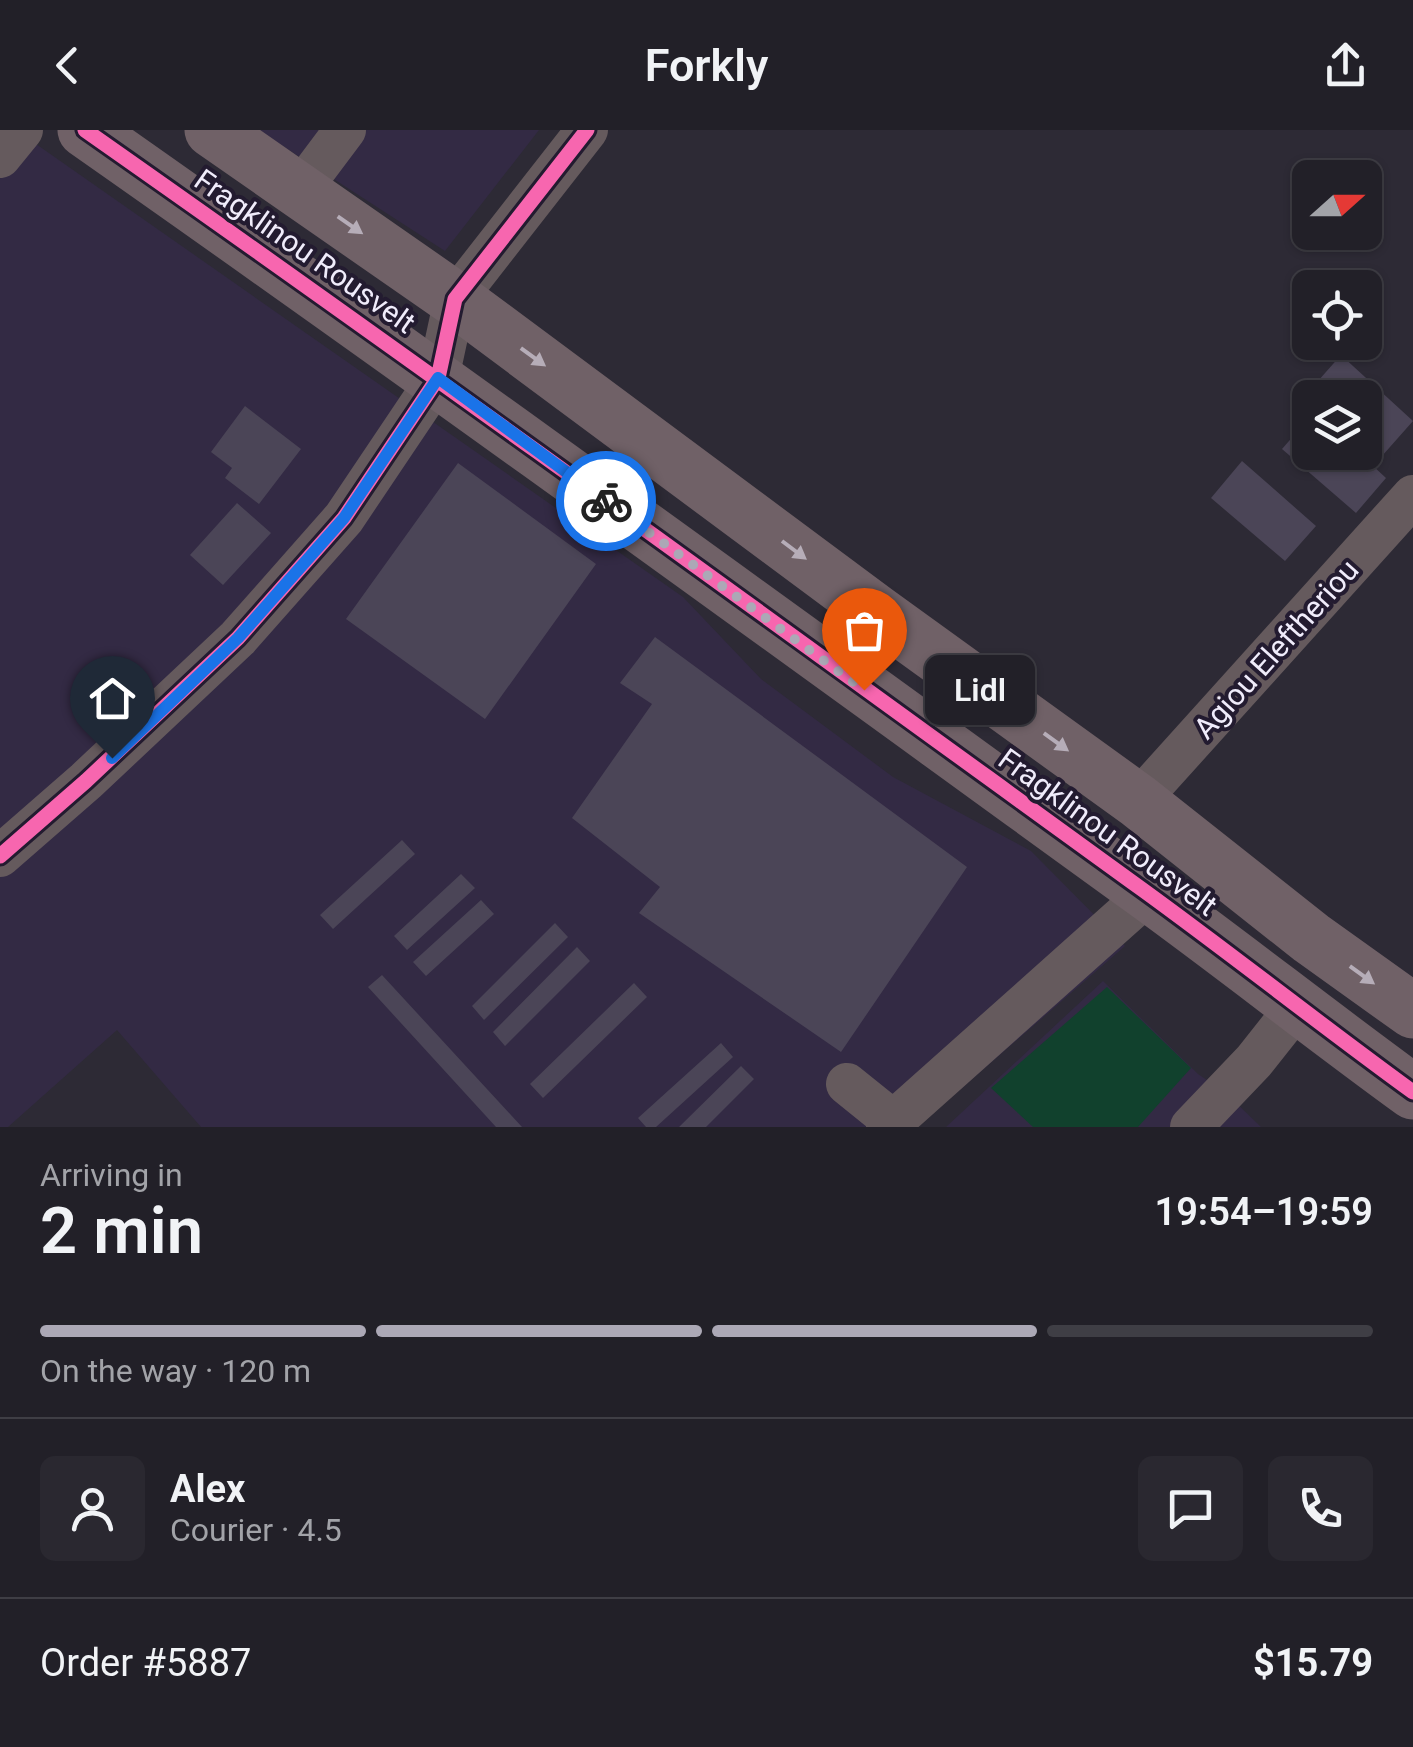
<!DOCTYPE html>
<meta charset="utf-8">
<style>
body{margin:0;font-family:Roboto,sans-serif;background:#2a2830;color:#f1f3f6;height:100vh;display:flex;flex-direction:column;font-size:38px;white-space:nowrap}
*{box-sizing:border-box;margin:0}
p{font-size:32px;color:#a2a3a8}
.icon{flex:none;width:55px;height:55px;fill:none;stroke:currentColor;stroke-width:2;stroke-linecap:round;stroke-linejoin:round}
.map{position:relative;height:997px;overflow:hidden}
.sheet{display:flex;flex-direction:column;background:#222028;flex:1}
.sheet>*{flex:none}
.needle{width:65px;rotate:69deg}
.tools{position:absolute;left:1292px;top:30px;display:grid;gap:20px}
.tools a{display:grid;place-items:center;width:90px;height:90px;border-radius:15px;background:#222028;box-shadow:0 2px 8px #0004,0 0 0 2px #3f3e45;font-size:50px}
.pin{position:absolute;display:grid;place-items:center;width:85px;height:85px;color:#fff;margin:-102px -42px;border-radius:50% 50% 50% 0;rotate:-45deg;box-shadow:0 0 10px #0007}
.pin .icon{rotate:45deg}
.courier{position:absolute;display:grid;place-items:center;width:100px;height:100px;margin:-50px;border:8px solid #1a73e8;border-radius:50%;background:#fff;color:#222;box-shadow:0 2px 12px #0007}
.bubble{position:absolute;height:70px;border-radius:15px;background:#222028;box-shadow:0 2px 8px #0004,0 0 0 2px #3f3e45;font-size:32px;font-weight:600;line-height:70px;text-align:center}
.summary em{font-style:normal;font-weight:600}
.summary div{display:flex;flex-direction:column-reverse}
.summary{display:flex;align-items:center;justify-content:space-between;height:170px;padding:0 40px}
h1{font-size:65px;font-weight:600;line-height:75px}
.bar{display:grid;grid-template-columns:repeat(4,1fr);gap:15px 10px;align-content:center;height:120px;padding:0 40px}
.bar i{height:12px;border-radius:8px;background:#3f3e45}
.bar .selected{background:#aca8b6}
.bar p{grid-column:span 4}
.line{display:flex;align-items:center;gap:25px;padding:0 40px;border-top:2px solid #3f3e45}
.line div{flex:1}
.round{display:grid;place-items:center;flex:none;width:105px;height:105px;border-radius:15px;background:#2a2830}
header{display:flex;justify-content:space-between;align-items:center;height:130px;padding:0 40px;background:#222028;font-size:45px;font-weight:600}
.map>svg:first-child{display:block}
</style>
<header><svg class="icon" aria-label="back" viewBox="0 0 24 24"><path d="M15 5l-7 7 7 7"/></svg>Forkly<svg class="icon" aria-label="share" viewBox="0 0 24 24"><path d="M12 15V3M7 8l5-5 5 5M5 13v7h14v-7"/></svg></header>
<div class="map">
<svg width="1413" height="997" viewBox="0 0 1413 997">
<rect width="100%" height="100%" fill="#2d2a35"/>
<path fill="#332a44" d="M0,0H16L683,467L761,549L893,647L1031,721L1125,816L917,997H201L117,900L8,997H0Z
M258,0H539L445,121Z
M1103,851L1198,944L1225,962L1261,997H946Z"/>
<path fill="#11412d" d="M1107,857L1191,938L1138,997H1033L991,958Z"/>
<path fill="#4b4557" d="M1341,225L1413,291L1382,326L1365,311V268H1318L1310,260Z
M245,276L301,319L259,374L225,348L232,338L211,322Z
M1310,287V322H1358L1386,348L1356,383L1282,319Z
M1242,331L1316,396L1285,431L1211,368Z
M458,333L596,434L485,589L346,489Z
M237,373L271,403L223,455L190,425Z
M655,507L967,737L841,922L639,783L660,757L572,688L652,574L620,553Z
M402,710L415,724L333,799L320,785Z
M461,744L475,758L407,820L394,806Z
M481,770L494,784L426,846L413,832Z
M555,793L568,807L484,890L472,876Z
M577,817L590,831L505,916L493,902Z
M382,845L522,997H496L368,857Z
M634,853L647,867L543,968L530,954Z
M721,913L733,927L656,997H646L638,988Z
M741,936L754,949L706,997H679Z"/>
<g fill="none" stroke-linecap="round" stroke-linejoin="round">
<path stroke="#655a5d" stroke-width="42" d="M0,27L22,0
M300,60L345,0
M1138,671L1413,366
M0,726L86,651L238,508L344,388L438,248L455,169L587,0
M847,954L893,991
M887,997L1148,764
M1191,997L1254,931L1296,878"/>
<path stroke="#706167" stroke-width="55" d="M85,0C440,249 791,505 1143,760C1234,826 1322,896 1413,962
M212,0L455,169L875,481L1138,671L1311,808L1413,881"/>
<g stroke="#231b30" stroke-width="21">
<path id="cycleway" d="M85,0C440,249 791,505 1143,760C1234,826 1322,896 1413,962
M0,726L86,651L238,508L344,388L438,248L455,169L587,0"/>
</g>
<use href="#cycleway" stroke="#f766af" stroke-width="15"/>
</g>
<defs><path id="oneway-solid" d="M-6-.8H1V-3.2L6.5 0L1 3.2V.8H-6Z" transform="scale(2.5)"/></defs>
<g fill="#b6adb8">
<use href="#oneway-solid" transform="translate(350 95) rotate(35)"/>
<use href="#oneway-solid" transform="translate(533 227) rotate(36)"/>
<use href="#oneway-solid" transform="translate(794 420) rotate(37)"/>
<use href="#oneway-solid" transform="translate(1056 612) rotate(36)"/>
<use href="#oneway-solid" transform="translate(1362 845) rotate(36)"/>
</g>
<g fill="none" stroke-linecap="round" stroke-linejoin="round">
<path stroke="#aca8b6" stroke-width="10" stroke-dasharray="0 18" d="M606,371L864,560"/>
<path stroke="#1a73e8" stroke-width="12" d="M112,628L238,508L344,388L438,248L606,371"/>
</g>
<g text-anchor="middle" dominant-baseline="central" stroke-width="8" stroke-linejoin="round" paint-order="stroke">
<g font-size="30" fill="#f0ecfb" stroke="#231b30">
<text transform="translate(305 121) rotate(35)">Fragklinou Rousvelt</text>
<text transform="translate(1276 519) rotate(-48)">Agiou Eleftheriou</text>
<text transform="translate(1108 702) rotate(36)">Fragklinou Rousvelt</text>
</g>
</g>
</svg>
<div class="tools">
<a><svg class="needle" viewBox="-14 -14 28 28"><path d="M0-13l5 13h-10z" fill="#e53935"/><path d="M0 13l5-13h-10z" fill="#a2a3a8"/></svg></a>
<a><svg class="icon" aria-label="locate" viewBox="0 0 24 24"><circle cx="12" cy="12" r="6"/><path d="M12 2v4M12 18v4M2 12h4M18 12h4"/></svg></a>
<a><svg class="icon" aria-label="layers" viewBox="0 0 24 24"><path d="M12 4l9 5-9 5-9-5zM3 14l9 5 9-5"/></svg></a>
</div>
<div class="pin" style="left:864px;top:560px;background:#ea580c"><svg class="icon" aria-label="bag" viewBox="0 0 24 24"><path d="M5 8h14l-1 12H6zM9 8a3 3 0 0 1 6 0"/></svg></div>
<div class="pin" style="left:112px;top:628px;background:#1f2937"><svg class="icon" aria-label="home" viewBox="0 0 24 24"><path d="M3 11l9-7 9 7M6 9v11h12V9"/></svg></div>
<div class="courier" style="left:606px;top:371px"><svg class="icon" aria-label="bike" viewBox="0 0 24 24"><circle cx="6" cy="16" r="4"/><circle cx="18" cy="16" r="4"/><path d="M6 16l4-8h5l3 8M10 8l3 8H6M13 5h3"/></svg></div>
<div class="bubble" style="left:925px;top:525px;width:110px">Lidl</div>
</div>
<section class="sheet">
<div class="summary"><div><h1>2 min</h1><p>Arriving in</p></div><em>19:54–19:59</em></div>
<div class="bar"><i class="selected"></i><i class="selected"></i><i class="selected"></i><i></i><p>On the way · 120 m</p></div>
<div class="line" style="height:180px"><a class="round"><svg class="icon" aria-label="person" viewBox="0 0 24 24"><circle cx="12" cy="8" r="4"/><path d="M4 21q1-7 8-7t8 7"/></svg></a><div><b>Alex</b><p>Courier · 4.5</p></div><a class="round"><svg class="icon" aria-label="chat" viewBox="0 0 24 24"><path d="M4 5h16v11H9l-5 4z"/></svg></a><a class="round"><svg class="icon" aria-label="phone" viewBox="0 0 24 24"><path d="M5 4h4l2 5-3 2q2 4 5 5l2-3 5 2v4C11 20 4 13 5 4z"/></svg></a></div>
<div class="line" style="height:130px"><div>Order #5887</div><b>$15.79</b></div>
</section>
